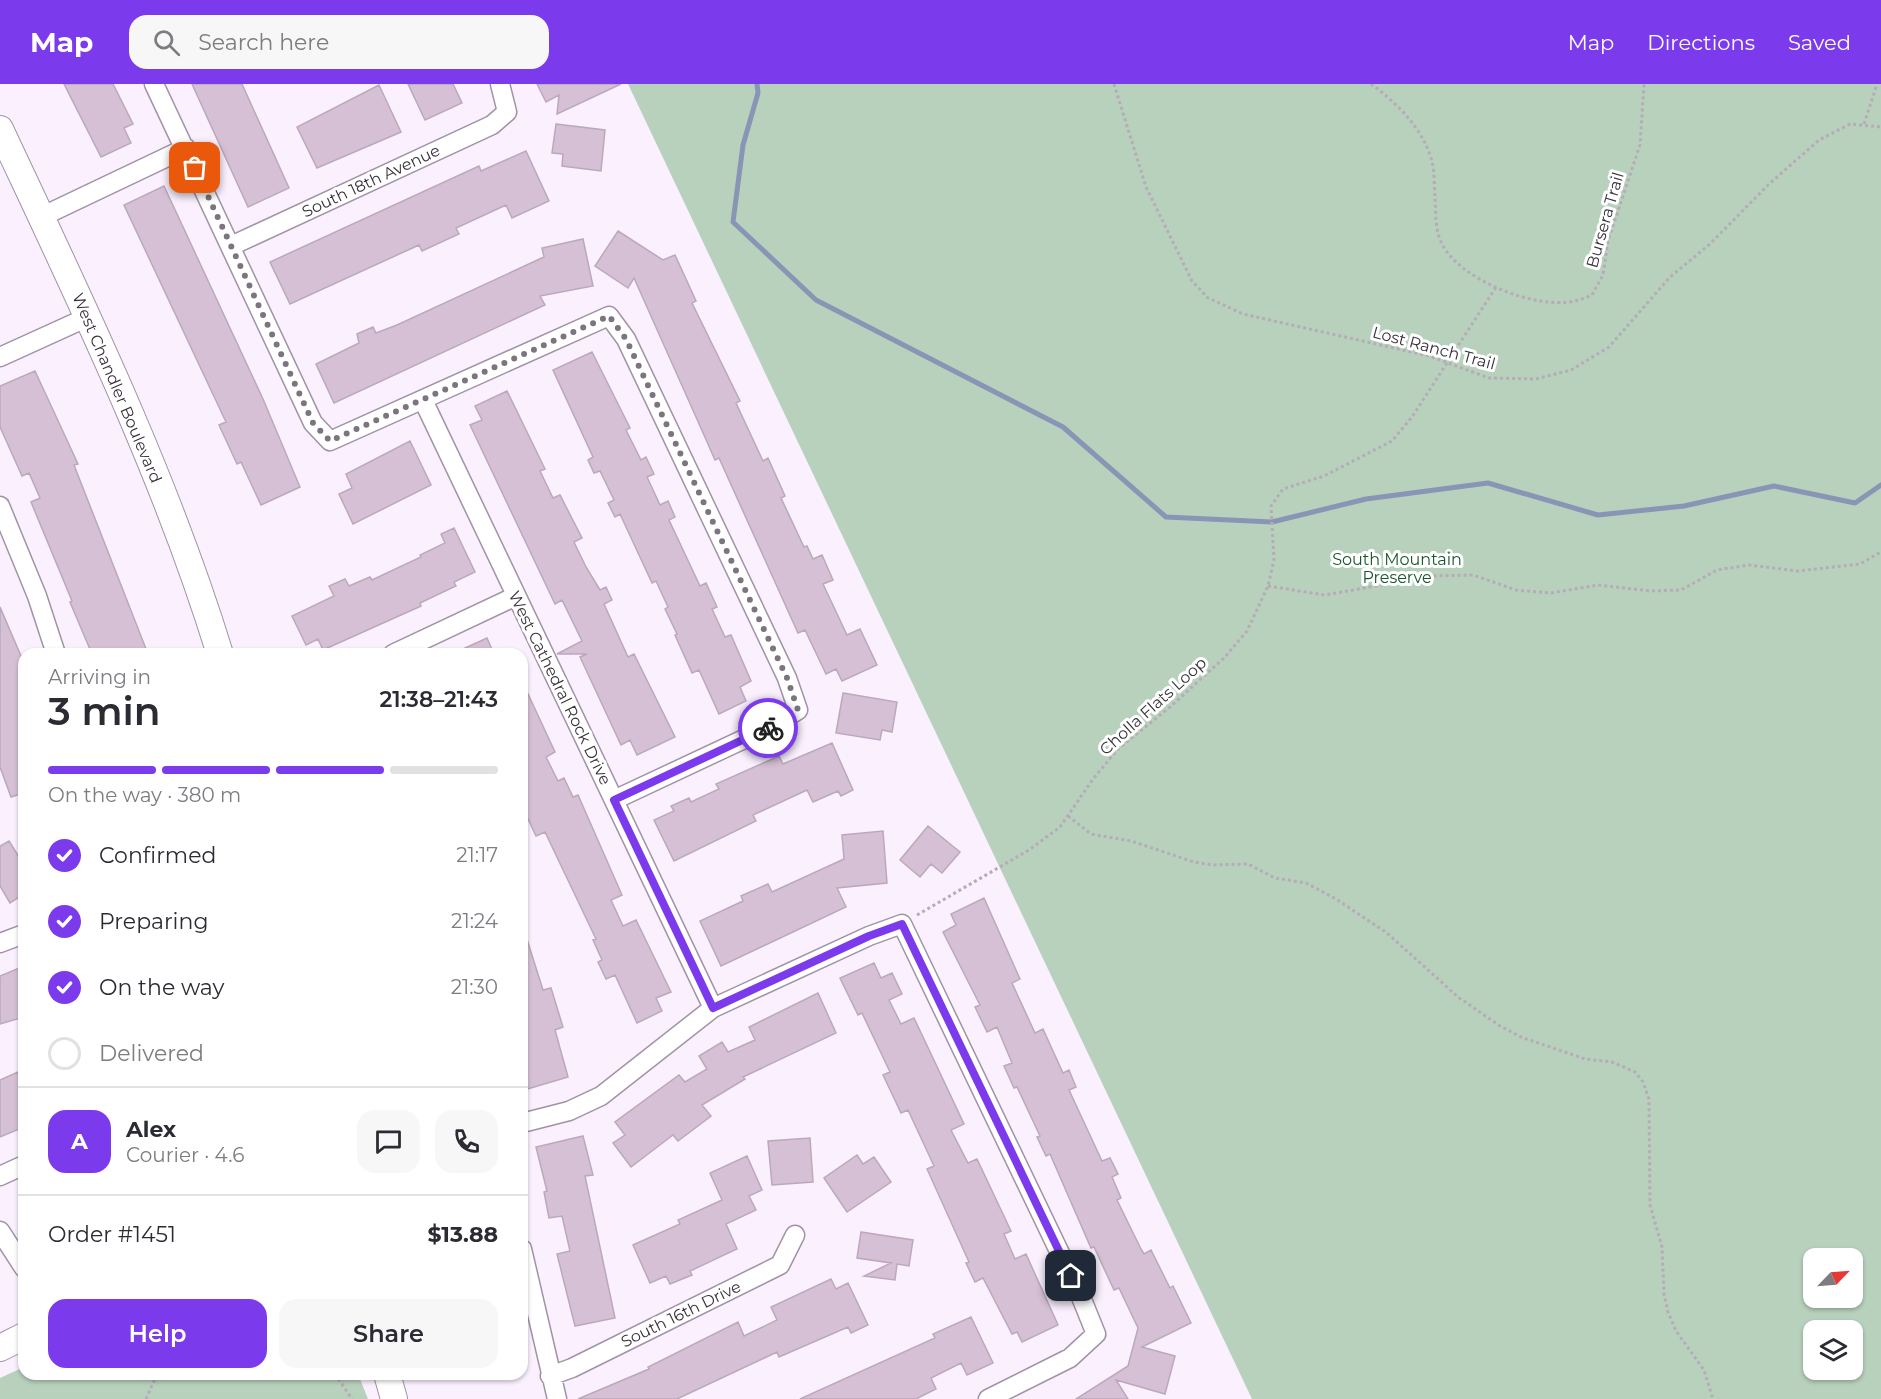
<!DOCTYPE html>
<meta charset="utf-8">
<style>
body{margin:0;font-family:Montserrat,sans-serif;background:#f7f7f7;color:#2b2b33;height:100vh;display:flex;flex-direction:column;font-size:22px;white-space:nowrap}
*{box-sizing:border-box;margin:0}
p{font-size:20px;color:#7c7c81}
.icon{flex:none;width:33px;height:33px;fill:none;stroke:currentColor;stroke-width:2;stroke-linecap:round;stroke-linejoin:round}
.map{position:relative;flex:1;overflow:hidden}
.drawer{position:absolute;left:18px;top:564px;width:510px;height:732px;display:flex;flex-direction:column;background:#fff;border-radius:18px;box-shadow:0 2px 4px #0004}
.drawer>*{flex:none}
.needle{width:39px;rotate:65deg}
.controls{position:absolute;left:1803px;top:1164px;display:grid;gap:12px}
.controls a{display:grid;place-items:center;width:60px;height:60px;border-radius:12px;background:#fff;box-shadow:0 2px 4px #0004;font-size:30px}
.pin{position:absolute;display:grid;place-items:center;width:51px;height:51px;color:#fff;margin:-26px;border-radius:12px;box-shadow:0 3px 9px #0006}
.courier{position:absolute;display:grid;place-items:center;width:60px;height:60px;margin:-30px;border:4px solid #7c3aed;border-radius:50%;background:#fff;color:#222;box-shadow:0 2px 8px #0007}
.headline em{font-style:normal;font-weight:600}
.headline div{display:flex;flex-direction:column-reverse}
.headline{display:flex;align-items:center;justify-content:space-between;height:102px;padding:0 30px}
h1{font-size:39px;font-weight:600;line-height:45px}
.bar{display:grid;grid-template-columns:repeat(4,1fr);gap:9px 6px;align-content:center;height:72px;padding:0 30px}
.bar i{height:8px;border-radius:4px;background:#e1e1e2}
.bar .selected{background:#7c3aed}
.bar p{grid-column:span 4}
.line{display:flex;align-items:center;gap:15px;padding:0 30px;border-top:2px solid #e1e1e2}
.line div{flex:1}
.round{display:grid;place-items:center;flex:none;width:63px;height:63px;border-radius:18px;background:#f7f7f7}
ol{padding:0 30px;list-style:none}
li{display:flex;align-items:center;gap:18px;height:66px}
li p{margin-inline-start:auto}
li .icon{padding:6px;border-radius:50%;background:#7c3aed;color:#fff;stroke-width:4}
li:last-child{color:#7c7c81}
li i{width:33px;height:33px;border:3px solid #e1e1e2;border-radius:50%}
.action{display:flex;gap:12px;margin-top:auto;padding:12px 30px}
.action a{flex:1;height:69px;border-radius:18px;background:#7c3aed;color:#fff;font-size:24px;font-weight:600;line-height:69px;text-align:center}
.action a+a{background:#f7f7f7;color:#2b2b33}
header{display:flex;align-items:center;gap:36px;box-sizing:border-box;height:84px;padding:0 30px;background:#7c3aed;color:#fff}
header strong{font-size:28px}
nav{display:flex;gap:33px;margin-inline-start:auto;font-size:21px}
.search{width:420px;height:54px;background:#f7f7f7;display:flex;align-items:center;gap:15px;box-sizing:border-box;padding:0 21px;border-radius:18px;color:#7c7c81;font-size:22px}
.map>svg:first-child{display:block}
</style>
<header>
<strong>Map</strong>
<div class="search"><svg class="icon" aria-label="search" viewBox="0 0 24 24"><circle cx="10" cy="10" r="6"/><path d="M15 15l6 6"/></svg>Search here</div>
<nav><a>Map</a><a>Directions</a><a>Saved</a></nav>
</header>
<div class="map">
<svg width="1881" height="1315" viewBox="0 0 1881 1315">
<rect width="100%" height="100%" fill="#faf0fe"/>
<path fill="#b8d1bd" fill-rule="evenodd" d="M628,0H1881V1315H1252ZM1814,1174H1852V1214H1814ZM1814,1246H1852V1286H1814Z
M24,1283V1290H358L368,1315H0V1294Z"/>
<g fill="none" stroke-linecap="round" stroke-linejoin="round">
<path stroke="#8995b4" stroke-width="5" d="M757,0L758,9L743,61L733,138L816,216L1063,343L1166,433L1272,438L1366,415L1488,399L1598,431L1684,422L1774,402L1855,419L1881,401"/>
</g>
<path fill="#d5c0d5" stroke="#bca8bc" stroke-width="1.5" d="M64,0H113L133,40L124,44L131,59L101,73Z
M192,0H242L289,104L248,123Z
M408,0H453L462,19L425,36Z
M537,0H621L557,30L559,11L546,18Z
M379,1L401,48L317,84L297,43Z
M556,40L605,46L601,87L562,82L563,70L552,69Z
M526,67L549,117L512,134L506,121L456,144L459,150L422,167L419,161L290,220L270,178L479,82L481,87Z
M164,102L263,315L300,403L261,421L241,378L237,380L219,341L226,338L124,121Z
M618,147L663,176L675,171L696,217L692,219L740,317L736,319L763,377L768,374L785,412L781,414L804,463L807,462L813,475L822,471L833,496L823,500L847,551L860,545L877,581L842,597L836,585L826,590L805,546L798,549L719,374L715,376L704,351L634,194L628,204L595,182Z
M583,155L593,202L540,212L545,221L334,319L316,280L359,259L357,250L373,243L376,249L397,241L544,173L542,164Z
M592,268L630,344L626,346L641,376L646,373L654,390L647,393L660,421L668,417L675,433L669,436L700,502L706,499L717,523L712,525L725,553L731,551L751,597L740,603L746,617L719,630L699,586L692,589L675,551L677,550L665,525L668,523L656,497L652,499L620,430L615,433L608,419L614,416L600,387L594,389L588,376L593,373L553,286Z
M35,287L78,380L74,381L148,570H92L78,537L70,518L72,517L31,418L40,414L29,389L22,392L0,343V302Z
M507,307L545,385L540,387L553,414L560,411L582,454L574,458L586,483L600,506L606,503L612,516L604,520L628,573L634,570L675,653L637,671L630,656L621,661L580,573L587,570H557L582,557L562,516L555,520L470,341L482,336L475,322Z
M410,357L431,401L353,440L339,410L352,404L346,390Z
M454,444L475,488L454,498L456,502L420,519L421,522L323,566L318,555L306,561L292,532L334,512L329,502L345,495L349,502L370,493L372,496L421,473L420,471L445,459L441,450Z
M0,523L24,579V709L11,713L0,683Z
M487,554L494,570H452Z
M522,597L555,668L546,673L558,697L564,694L573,713L578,711L622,811L611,816L623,842L636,836L671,908L656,914L662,927L637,939L615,891L606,895L598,878L602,876L593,856L596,855L545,748L536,752L522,722Z
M843,609L897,618L892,648L882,646L880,656L836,649Z
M832,659L853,706L841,712L838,707L813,718L807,706L753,731L756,737L674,777L654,736L674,727L671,722L689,714L691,718L719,705L716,700L779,672L783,680Z
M928,742L960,768L942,789L931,780L920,793L900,776Z
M883,747L887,799L837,804L846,823L721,882L700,837L743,817L741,812L768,800L772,808L844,775L842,751Z
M9,757L24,781V810L10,819L0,802V762Z
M984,814L1020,895L1012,899L1035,949L1043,945L1063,989L1069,986L1076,1003L1069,1006L1102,1077L1110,1074L1118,1090L1112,1093L1121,1114L1117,1116L1141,1165L1144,1170L1151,1166L1170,1204L1173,1202L1191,1239L1142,1263L1175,1272L1165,1310L1116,1296L1128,1315H1076L1128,1282L1138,1244L1119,1204L1114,1206L1094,1163L1091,1164L1050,1070L1046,1072L1037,1053L1040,1052L1017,1003L1014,1004L1004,982L1012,979L997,943L987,948L975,923L980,921L943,848L956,841L951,830Z
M522,849H525L543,906L551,904L563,943L555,946L568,993L524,1006L522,997Z
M874,879L881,894L892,889L902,910L889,916L901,940L914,934L964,1040L951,1046L968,1079L977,1075L1011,1147L1004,1150L1015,1175L1026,1170L1058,1241L1022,1258L1017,1248L1012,1250L983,1194L975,1198L966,1179L969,1178L927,1085L934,1082L908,1026L901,1029L883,991L890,988L862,929L858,931L840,894Z
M24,882V933L0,940V892Z
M818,909L836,949L743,993L745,995L702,1021L711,1032L678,1057L673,1051L631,1083L613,1059L625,1051L615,1038L679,991L685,998L707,985L699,972L722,958L728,968L755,956L749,943Z
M18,988L24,1002V1043L0,1053V996Z
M583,1052L593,1091L585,1092L615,1234L575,1242L557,1170L570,1167L562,1132L549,1134L544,1108L547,1107L536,1063Z
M810,1054L813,1098L772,1101L768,1057Z
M857,1071L863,1080L874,1073L891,1098L847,1128L824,1094Z
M747,1072L762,1106L749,1112L756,1126L726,1140L737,1165L690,1187L692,1191L670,1200L666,1192L650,1199L633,1161L680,1140L678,1136L722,1116L710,1089Z
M861,1148L913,1156L909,1182L897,1180L895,1196L864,1192L891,1179L857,1174Z
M831,1195L836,1205L848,1199L868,1241L851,1249L848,1243L779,1273L777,1268L677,1315H578L649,1285L648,1283L738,1238L744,1252L777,1236L771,1223Z
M971,1233L993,1279L967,1291L961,1279L931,1294L936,1305L916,1315H800L935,1254L933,1250Z"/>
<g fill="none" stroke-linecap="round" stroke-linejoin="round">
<g stroke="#a292a7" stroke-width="21">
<path id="street" d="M154,0L313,339L330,357L609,232L626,255L787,594L798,626L774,641L614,716
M41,133L186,64
M231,162L492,41L507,28L500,0
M0,273L88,233
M423,316L713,924
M0,422L37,512L56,570
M393,570L516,512
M0,859L24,850
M522,1039L569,1027L601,1012L713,924L869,852L902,840L1081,1213L1096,1250L1070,1274L988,1315
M0,1092L24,1081
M0,1147L24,1184
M522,1165L557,1315
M550,1292L572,1284L780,1181L795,1151"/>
</g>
<g stroke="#a292a7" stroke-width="28">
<path id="secondary" d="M0,45C80,216 164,388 220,570
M0,1264L24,1252
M387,1290L394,1315"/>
</g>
<path stroke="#b5acb8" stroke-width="3" stroke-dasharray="3 3" stroke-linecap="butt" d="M1114,0L1146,103L1192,197L1208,214L1243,230L1429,272L1489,294L1536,295L1571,286L1609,263L1670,193L1710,160L1768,101L1819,56L1850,40L1881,43
M1371,0C1396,18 1422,44 1431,74C1435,86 1434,102 1435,115C1436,130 1435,147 1442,160C1460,196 1536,226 1575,217C1581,216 1587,213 1592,211L1603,191L1608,157L1640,61L1644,0
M1864,40L1877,0
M1268,502L1325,511L1432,492L1473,491L1516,506L1551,509L1598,501L1651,507L1681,506L1717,486L1749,481L1798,487L1860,480L1881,468
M1068,732L1091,750L1131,757L1194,778L1212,781L1248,780L1275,794L1306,799L1336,815L1387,849L1458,913L1500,942L1521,953L1585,975L1612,978L1635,988L1643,998L1649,1015L1650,1121L1662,1163L1664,1210L1668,1228L1676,1247L1704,1286L1713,1315
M917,831L1029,766L1060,743L1093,695L1118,665L1170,623L1225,573L1247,547L1268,502L1274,476L1271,422L1283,405L1324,392L1392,357L1412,333L1496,203
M335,1290L352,1315
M146,1315L157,1290"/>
<use href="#street" stroke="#fff" stroke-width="18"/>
<use href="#secondary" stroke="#fff" stroke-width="26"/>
</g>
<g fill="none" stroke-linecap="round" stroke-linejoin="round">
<path stroke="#7c747f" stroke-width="6" stroke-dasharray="0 10.8" d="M195,84L313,339L330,357L609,232L626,255L787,594L798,626L768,644"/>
<path stroke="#7c3aed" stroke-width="8" d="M768,644L614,716L713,924L869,852L902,840L1071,1192"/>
</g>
<g text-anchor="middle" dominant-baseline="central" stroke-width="6" stroke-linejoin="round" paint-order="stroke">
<g font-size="16" fill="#38313a" stroke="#fff">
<text transform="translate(371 97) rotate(-25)">South 18th Avenue</text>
<text transform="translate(1605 136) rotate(-74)">Bursera Trail</text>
<text transform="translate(1434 264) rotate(15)">Lost Ranch Trail</text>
<text transform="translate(117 304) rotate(67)">West Chandler Boulevard</text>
<text transform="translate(560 604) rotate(64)">West Cathedral Rock Drive</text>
<text transform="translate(1153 622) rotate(-42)">Cholla Flats Loop</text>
<text transform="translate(681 1230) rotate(-26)">South 16th Drive</text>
</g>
<g font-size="16" fill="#18562e" stroke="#fff">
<text x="1397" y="475">South Mountain<tspan x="1397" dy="18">Preserve</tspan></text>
</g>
</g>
</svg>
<div class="controls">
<a><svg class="needle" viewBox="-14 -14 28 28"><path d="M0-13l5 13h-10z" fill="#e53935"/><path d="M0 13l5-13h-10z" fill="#7c7c81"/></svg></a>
<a><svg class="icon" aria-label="layers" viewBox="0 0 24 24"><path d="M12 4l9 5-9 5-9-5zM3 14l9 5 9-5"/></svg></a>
</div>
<div class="pin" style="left:195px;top:84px;background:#ea580c"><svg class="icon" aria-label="bag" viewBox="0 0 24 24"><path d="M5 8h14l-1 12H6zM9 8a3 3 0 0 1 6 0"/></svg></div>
<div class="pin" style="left:1071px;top:1192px;background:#1f2937"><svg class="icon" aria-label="home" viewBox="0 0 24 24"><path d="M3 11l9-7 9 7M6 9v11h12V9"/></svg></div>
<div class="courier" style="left:768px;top:644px"><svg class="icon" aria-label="bike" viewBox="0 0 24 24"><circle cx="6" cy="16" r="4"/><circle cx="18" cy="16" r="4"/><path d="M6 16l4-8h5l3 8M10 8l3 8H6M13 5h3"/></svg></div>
<section class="drawer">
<div class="headline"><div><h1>3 min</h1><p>Arriving in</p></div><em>21:38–21:43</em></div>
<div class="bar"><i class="selected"></i><i class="selected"></i><i class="selected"></i><i></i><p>On the way · 380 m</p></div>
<ol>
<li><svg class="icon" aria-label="check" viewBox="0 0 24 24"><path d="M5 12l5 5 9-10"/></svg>Confirmed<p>21:17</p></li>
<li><svg class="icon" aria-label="check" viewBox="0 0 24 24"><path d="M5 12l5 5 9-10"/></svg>Preparing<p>21:24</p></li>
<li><svg class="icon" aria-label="check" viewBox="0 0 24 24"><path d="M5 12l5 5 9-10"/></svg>On the way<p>21:30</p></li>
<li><i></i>Delivered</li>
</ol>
<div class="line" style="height:108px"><b class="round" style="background:#7c3aed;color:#fff">A</b><div><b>Alex</b><p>Courier · 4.6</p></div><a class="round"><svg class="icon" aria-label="chat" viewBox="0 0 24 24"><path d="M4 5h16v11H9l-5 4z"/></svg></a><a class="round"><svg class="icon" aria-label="phone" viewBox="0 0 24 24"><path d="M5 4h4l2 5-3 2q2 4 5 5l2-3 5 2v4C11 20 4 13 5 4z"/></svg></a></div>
<div class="line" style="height:78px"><div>Order #1451</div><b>$13.88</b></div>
<div class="action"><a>Help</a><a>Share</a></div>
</section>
</div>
